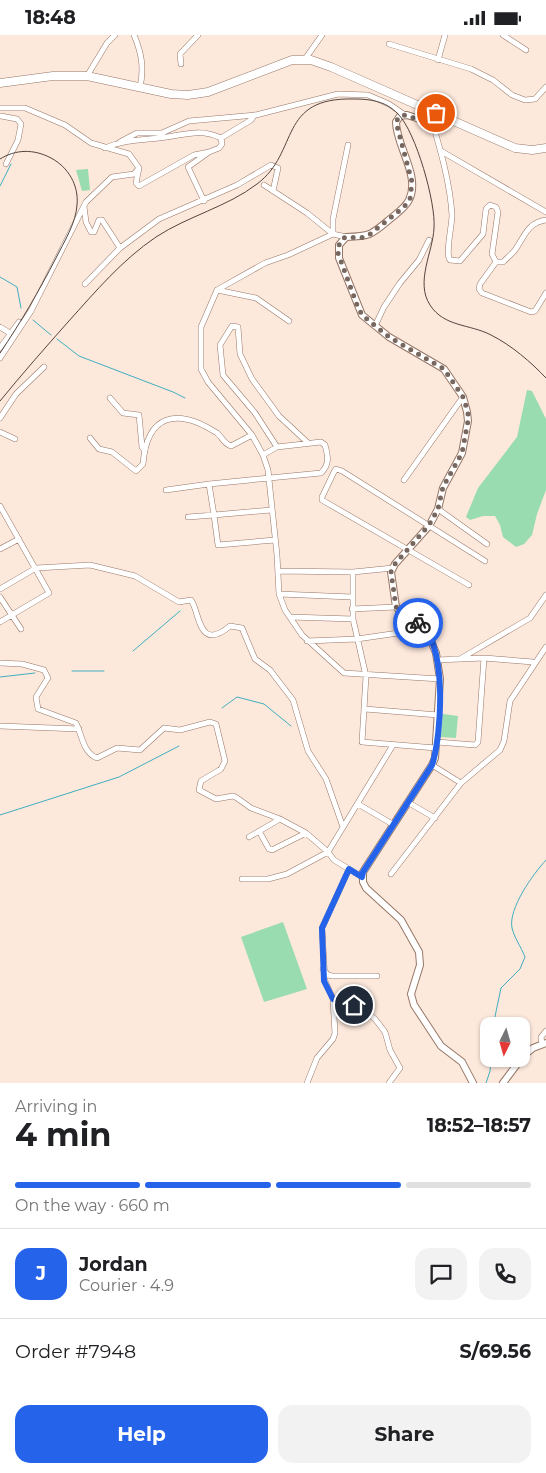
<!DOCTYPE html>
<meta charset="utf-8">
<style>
body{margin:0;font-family:Montserrat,sans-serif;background:#f2f2f2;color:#202124;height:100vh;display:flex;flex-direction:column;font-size:19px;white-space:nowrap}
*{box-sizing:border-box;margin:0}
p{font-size:16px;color:#757577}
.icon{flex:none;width:28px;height:28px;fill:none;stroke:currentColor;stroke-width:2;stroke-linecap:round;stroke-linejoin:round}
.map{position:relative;height:1048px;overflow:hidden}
.panel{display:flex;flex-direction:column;background:#fff;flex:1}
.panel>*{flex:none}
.needle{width:32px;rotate:185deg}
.fabs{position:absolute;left:480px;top:982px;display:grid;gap:10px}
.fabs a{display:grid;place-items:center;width:50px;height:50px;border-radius:10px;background:#fff;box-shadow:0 1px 4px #0004;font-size:25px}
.pin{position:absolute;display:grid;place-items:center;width:42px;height:42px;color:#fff;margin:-21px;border:2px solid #fff;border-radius:50%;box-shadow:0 1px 5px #0007}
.courier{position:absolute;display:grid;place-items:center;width:50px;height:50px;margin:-25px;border:4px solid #2563eb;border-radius:50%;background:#fff;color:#222;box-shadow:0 1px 6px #0007}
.overview em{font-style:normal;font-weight:700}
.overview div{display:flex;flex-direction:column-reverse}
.overview{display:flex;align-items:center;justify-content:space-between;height:85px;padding:0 15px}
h1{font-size:32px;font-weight:700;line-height:38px}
.bar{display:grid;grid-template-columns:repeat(4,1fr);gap:8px 5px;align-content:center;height:60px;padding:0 15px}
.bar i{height:6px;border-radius:4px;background:#e0e0e0}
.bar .selected{background:#2563eb}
.bar p{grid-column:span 4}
.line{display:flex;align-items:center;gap:12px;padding:0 15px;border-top:1px solid #e0e0e0}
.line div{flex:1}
.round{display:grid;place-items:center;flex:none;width:52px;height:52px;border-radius:15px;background:#f2f2f2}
.action{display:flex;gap:10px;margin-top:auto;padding:10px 15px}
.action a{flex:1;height:58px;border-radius:15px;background:#2563eb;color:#fff;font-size:20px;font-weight:700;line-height:58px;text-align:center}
.action a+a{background:#f2f2f2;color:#202124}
.status{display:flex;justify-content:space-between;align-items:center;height:35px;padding:0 25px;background:#fff;direction:ltr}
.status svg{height:14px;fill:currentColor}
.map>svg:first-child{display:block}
</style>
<div class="status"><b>18:48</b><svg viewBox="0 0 49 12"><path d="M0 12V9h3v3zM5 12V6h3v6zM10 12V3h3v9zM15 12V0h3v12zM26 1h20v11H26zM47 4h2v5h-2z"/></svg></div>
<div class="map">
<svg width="546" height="1048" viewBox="0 0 546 1048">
<rect width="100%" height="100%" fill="#fde8dc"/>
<path fill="#98dcaf" d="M88,134L90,155L82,156L76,135Z
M527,355L532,356L546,384V455L537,479L532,500L524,509L516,512L503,502L500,490L495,481H483L470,485L466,482L478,453L517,402Z
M443,679L458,681L456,703L441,702Z
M283,887L307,954L264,967L241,902Z"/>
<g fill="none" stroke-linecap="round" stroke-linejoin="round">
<path stroke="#40afbf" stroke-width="1" d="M0,151L11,129
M0,242L17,252L21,273
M33,285L51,300
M57,304L79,321L173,357L185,363
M133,616L180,576
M72,636H104
M0,642L35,638
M222,673L237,662L264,669L291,691
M0,780L119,742L179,711
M493,991L501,953L520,934L525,922C521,912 514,902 512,893C508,874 533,839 546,825
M486,1048L490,1036L491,1024"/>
<g stroke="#967766" stroke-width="6">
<path id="minor" d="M134,0C142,19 144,33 140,53
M503,0L526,15
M389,9L471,34L493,45L512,60L525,65L535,64L546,52
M305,24L322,0
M438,25L445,0
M181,29L180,19L198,0
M87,41L107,8L115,0
M0,73H25L65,90L91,108L129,119L139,133L134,139L112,142L86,167L31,276L0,323
M1,81L17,84L21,89L18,105L6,129
M432,86C441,117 450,148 452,180C452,191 445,219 450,225L460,226L483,199L486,174L490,170L496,172L498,177L492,219L496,227H503C507,223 512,219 515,215C525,201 527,188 546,185
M221,103L251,85L255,80
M120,107L137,98H162L189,86L256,80L338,59L368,60L389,69L405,80
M105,113C123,105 140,105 159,103C182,101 199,92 221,103L222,109L219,113L209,117L188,132L204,166
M441,116L546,177
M139,133L136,148L139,151L194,120L209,117
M264,150L307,178L333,199L346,202
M84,171L86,187L91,197H94L99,185H102L120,213
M333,199L288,220L265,228L217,255L201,292V334L208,347L252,400L263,420L268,435L277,520L279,559L285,575L302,600L344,638L440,644
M333,199V184L348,110
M496,227L480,249L479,254L482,258L531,277L535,276L546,258
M85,249L120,213L159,184L237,150L271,130L278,133L273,156
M217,255L256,263L289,286
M375,291L384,272L400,248L419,225L429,205
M0,292L10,298
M0,313L19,287
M110,363L123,378L139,380L142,412L145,416
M0,383L16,359L44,332
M0,397L15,404
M90,403L99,414L112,417L136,436L143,429C147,379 177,372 217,398C222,402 224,409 231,411L252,400
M277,412L255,378L223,340L220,310L232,291L238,292L240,319L252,344L279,381L308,408
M263,420L277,412L321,407L325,410C328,421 330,429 321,438L209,449L214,480L271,475
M404,445L463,362
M166,455L209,449
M0,471L49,558L0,587
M438,474L487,509
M188,482L214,480L218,510L275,505
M0,514L19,504
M278,536L353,537V584L366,641L362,707L436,713
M353,537L393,533
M469,550L322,465V462L334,437L336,434L342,436L485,526
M0,554L36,533L90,530L135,541L179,567L191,565C200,577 198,618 230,591L242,593L255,624L270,635L293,665L308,716L326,744L343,792
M279,559L352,562
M0,562L21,594
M352,574L396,572
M290,582L353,584
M307,606L357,604L426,594
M460,624L530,583L546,560
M437,625L484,623L533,627
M0,628L22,629L44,635L48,643L36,662L38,674L76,688C82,700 83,718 97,723L117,713L140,715L164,693L180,695L210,687L216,689L225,726L221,734L201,746L199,755L216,764L233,761L237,763L251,773L280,784L306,798L328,817L334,825L362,842
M365,674L438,680
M0,691L79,694
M437,707L475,710L478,707L484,623
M432,730L461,748
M409,768L435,783
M358,769L394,790
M259,796L269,814L272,815L306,798
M249,802L280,784
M391,839L461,748L500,715L504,706L510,666L546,612
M242,844H268L287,839L328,817L393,710
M323,934L328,940L332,941H377
M333,964L360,972L375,984L385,997L390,1015L400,1033L389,1048
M542,1009L541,1002L546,996
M307,1048L317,1023L333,1004L335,998L333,964L325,946L322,893L349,834"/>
</g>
<g stroke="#967766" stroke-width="8">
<path id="major" d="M436,78L432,86L429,87L407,80L400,81L396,87C396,111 421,141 409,165C405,173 397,178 390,184C371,200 371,201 346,202L339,210V223L362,280L389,302L444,334L463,362L467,377L468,386L462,418L443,453L438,474L429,491L395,529L391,537L396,572L404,580L426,594L436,618L440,644L435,723L432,730L363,837V847L366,853L401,885L419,917L420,930L411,959L414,970L441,1011L462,1027L473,1048
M521,1023L533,1013L546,1008
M503,1048L521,1024"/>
</g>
<g stroke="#967766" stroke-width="9">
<path id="highway" d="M0,48L53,41H87L171,59L188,60L208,57L292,25H311L331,32L515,113L532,115L546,113"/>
</g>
<use href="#minor" stroke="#fff" stroke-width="5"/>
<use href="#major" stroke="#fff" stroke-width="6"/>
<use href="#highway" stroke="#fff" stroke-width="8"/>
<path stroke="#53453e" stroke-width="1" d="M0,124C16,114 34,114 51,123C68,132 79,150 77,170C76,188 64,207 56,223C39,256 21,287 0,318
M0,366C22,339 45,313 68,287C96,256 122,225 156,202C188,181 227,172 257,149C300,117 277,62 354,64C370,64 386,66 398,79C416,97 436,168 434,193C433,217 415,247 430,270C444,292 470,289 491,300C511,310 531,327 546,343"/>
</g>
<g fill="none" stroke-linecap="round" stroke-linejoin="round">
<path stroke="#77675f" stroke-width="5" stroke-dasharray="0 9" d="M418,588L404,580L396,572L391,537L395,529L429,490L438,474L443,452L462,418L468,386V377L463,362L444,334L389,302L362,280L357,270L338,218L339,210L342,204L346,202L361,203L369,200L404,172L410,164L412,147L396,87L399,82L405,80L422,86H432L436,78"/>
<path stroke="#2563eb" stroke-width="6" d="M354,970L333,964L324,946L322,893L349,834L362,842L363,837L432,730C442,700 448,605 418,588"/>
</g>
</svg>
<div class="fabs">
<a><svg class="needle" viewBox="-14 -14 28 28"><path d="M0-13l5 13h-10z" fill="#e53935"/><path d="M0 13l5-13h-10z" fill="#757577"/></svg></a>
</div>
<div class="pin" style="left:436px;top:78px;background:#ea580c"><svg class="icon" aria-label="bag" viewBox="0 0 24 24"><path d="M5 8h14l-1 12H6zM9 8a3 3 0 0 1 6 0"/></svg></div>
<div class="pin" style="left:354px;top:970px;background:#1f2937"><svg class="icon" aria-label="home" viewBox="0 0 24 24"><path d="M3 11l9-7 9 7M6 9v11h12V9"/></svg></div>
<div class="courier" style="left:418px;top:588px"><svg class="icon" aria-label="bike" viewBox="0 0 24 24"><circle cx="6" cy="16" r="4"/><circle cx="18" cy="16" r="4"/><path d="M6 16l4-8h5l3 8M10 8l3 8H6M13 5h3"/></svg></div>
</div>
<section class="panel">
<div class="overview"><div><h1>4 min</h1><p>Arriving in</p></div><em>18:52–18:57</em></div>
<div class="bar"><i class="selected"></i><i class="selected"></i><i class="selected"></i><i></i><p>On the way · 660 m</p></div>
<div class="line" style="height:90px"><b class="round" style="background:#2563eb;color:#fff">J</b><div><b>Jordan</b><p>Courier · 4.9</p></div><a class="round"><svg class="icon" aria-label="chat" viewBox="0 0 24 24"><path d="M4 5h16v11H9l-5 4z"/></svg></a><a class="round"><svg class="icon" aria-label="phone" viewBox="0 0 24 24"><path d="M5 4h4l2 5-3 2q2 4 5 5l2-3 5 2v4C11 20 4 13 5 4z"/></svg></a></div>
<div class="line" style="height:65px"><div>Order #7948</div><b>S/69.56</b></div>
<div class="action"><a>Help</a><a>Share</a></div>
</section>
